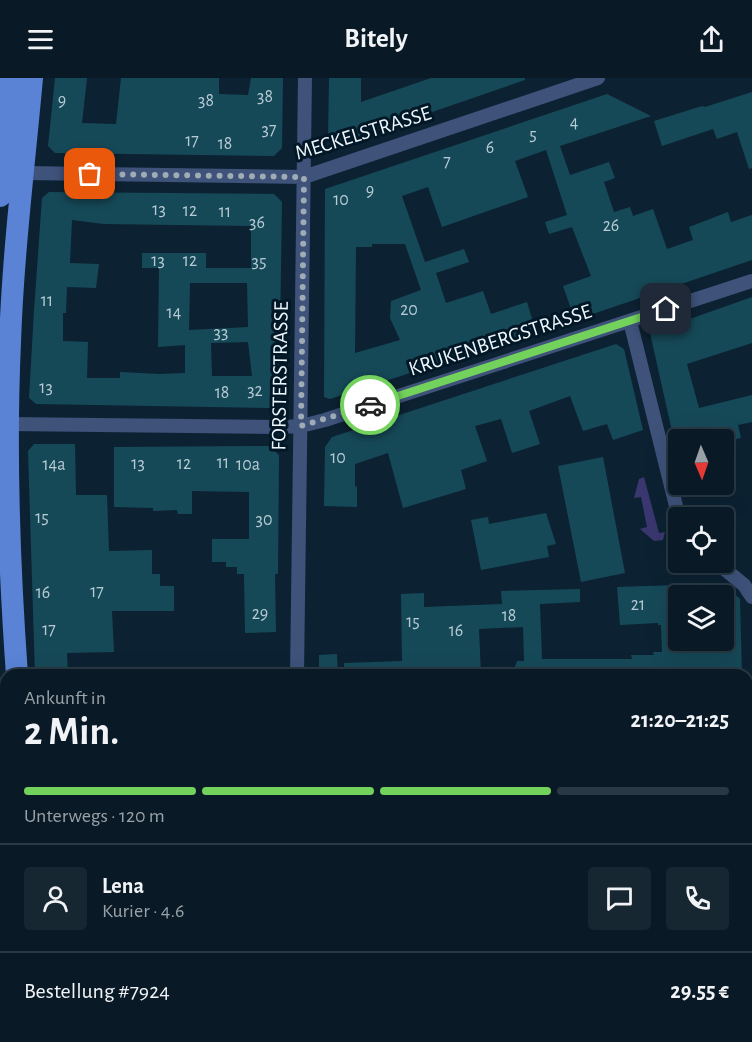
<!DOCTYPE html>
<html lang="de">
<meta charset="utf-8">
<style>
body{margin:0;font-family:"Alegreya Sans",sans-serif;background:#172732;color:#f1f3f6;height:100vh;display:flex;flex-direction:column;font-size:22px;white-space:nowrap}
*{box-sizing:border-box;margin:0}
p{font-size:20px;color:#99a1a7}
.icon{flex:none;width:33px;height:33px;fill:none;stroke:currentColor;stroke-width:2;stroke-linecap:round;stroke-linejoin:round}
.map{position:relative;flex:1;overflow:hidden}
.sheet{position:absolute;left:0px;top:591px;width:753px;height:374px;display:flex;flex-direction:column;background:#091a26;border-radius:18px 18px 0 0;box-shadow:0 6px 24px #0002,0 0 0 2px #293843}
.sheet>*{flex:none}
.needle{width:39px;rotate:178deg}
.buttons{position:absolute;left:668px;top:351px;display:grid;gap:12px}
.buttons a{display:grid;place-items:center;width:66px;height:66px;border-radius:6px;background:#091a26;box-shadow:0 6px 24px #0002,0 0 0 2px #293843;font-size:30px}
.pin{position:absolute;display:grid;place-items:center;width:51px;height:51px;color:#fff;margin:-26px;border-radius:12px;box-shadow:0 3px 9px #0006}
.courier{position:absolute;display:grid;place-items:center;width:60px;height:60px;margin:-30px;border:4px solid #73d25c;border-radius:50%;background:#fff;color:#222;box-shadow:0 2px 8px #0007}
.summary em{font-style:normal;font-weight:600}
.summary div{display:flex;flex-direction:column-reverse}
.summary{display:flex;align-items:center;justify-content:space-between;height:102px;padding:0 24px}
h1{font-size:39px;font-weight:600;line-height:45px}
.bar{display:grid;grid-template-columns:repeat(4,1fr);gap:9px 6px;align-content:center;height:72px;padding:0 24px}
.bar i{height:8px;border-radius:4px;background:#293843}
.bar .selected{background:#73d25c}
.bar p{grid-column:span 4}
.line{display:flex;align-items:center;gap:15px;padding:0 24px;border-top:2px solid #293843}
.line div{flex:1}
.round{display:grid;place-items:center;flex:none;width:63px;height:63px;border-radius:6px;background:#172732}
header{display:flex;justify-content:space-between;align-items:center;height:78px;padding:0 24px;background:#091a26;font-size:27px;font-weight:600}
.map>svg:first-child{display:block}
</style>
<header><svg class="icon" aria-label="menu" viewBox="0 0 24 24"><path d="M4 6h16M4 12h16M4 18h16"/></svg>Bitely<svg class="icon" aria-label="share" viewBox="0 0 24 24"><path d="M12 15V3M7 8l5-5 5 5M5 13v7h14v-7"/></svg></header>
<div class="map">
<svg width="752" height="964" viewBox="0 0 752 964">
<rect width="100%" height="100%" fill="#0c2232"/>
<path fill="#3a3770" d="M644,399L659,455L665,454L663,462L654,463L640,451L647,449L641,419L634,420L639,401Z"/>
<path fill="#164958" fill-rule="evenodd" d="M55,0H87L82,45L116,46L121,0H219V16L248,17L251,0H283L282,70L274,78L55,75L48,68Z
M329,0H361V24L431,0H525V2L336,67L328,62Z
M752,14V90L749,91L737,54L717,61L713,51L662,68L654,43L702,28L705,29Z
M607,16L651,38L560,68L570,97L609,84L615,100L604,104L614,134L630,129L633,138L653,131L667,171L693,162L689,149L728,134L731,144L752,137V182L575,242L563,208L591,198L572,149L549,156L545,144L567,137L546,72L515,83L528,119L442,149L428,109L402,118L425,184L464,171L469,184L436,195L446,225L483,213L491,236L527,224L536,254L330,321L324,319L325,111ZM372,166H405L421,212L391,223L390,240L400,262L355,275L356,169H372Z
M49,114L274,116L282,124L279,321L270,330L36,326L29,320L34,233L42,120ZM72,142L104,146L251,148V190H206V175H142V190H159L158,269L185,267V295L159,296L120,294V300H87L88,264L63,263V235H66L67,209L96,210L99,186L70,185ZM190,205H247L248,249L189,252ZM248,264L252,298H212L211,265Z
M752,219V265L687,286L699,330L752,317V344L738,347L741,360L723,364V362H674L650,255Z
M616,266L624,271L643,352L613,362L607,346L583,353L570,318L529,333L540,366L512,375L501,341L475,348L487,383L461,392L466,411L403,430L388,375L355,386V409L357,408V429L324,428L325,369L332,359Z
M34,366H75L76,417H107L109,473L152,472V496H160V508H174V533H112L114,574L67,575L68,597H35L28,373Z
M269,368L279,377L278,496H275L276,554L245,555L244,496H237V489H226V484H212V461H249V414L192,413V436H178L177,432L153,433V430L114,429V369Z
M603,379L625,495L581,504L558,388Z
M546,435L556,466L547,468L549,479L481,492L471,442L488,439L489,446Z
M723,505L740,521L742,597H512L517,583H524L523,549L479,551L481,597H344V585L402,583L401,516L424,515V529L502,526L501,513L580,511V524L540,526L542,581H632L631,577H654L653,574H662L661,547H658V545L620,547L617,509L678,507V562H723Z
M337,576L338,597H319V577Z"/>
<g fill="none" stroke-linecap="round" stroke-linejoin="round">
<path stroke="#3e527a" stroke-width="14" d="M24,95L304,99L598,0
M630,243L679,440
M7,346L274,349L301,348L325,342L752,203
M716,484L744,507L752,519
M297,597L305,0
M747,629H752
M747,797L752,750
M491,958V964
M730,964V958"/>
<path stroke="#5a83d6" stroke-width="22" d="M0,118L11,0
M17,597C9,486 5,375 10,264C13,176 24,88 32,0
M0,660L6,722
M32,958L33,964
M55,958L56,964"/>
</g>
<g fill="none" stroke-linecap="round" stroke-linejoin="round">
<path stroke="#9facb6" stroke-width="6" stroke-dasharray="0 10.8" d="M90,96L304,99L301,348L370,327"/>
<path stroke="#73d25c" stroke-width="8" d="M370,327L666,231"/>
</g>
<g text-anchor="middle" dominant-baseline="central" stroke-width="6" stroke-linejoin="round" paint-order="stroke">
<g font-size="18" fill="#b8cbd4">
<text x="265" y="19">38</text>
<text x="62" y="23">9</text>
<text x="206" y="23">38</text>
<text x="574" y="45">4</text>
<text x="269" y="52">37</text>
<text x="533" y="57">5</text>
<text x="192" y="63">17</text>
<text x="225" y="66">18</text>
<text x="490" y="70">6</text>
<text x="447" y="84">7</text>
<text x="370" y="113">9</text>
<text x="341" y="122">10</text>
<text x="159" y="132">13</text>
<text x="190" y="133">12</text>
<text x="225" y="134">11</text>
<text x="257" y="145">36</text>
<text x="611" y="148">26</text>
<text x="158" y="183">13</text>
<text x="190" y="183">12</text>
<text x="259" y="184">35</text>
<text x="47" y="223">11</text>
<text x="409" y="232">20</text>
<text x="174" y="235">14</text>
<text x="221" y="255">33</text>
<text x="46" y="310">13</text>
<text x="255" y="313">32</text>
<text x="222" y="315">18</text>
<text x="338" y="380">10</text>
<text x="223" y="385">11</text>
<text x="138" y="386">13</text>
<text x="184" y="386">12</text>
<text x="54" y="387">14a</text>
<text x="248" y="387">10a</text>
<text x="42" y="440">15</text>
<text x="264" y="442">30</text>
<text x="97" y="514">17</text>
<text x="43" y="515">16</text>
<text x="638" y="527">21</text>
<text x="260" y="536">29</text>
<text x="509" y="538">18</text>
<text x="413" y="544">15</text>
<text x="49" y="552">17</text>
<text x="456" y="553">16</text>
</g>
<g font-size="21" fill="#eef6fd" stroke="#031827">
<text transform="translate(363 55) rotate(-17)">MECKELSTRASSE</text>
<text transform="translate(500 262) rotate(-18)">KRUKENBERGSTRASSE</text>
<text transform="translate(280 298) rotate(-89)">FORSTERSTRASSE</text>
</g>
</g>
</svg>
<div class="buttons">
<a><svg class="needle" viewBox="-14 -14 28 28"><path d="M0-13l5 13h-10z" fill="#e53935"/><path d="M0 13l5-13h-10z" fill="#99a1a7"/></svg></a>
<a><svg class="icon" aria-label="locate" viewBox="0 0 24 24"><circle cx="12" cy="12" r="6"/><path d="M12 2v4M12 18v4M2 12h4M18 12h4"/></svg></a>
<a><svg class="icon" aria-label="layers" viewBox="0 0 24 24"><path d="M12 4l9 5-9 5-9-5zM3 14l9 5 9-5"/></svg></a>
</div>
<div class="pin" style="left:90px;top:96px;background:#ea580c"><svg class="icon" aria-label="bag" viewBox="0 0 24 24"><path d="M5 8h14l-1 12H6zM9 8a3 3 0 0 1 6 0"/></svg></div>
<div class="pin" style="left:666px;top:231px;background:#1f2937"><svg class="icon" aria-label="home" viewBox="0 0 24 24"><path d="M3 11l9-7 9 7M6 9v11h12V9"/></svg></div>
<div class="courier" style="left:370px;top:327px"><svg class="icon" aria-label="car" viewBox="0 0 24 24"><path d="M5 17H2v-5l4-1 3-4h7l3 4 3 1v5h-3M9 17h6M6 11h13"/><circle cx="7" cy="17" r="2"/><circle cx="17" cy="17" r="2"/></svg></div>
<section class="sheet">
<div class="summary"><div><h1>2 Min.</h1><p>Ankunft in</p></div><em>21:20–21:25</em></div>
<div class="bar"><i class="selected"></i><i class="selected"></i><i class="selected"></i><i></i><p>Unterwegs · 120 m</p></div>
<div class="line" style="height:108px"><a class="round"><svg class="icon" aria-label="person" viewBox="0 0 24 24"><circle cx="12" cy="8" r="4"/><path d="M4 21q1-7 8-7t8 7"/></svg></a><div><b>Lena</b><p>Kurier · 4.6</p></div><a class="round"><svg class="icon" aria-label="chat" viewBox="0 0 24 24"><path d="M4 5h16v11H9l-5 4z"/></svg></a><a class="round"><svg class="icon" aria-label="phone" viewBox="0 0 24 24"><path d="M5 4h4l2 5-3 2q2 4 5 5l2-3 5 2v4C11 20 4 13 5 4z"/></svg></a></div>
<div class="line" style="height:78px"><div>Bestellung #7924</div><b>29.55 €</b></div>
</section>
</div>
